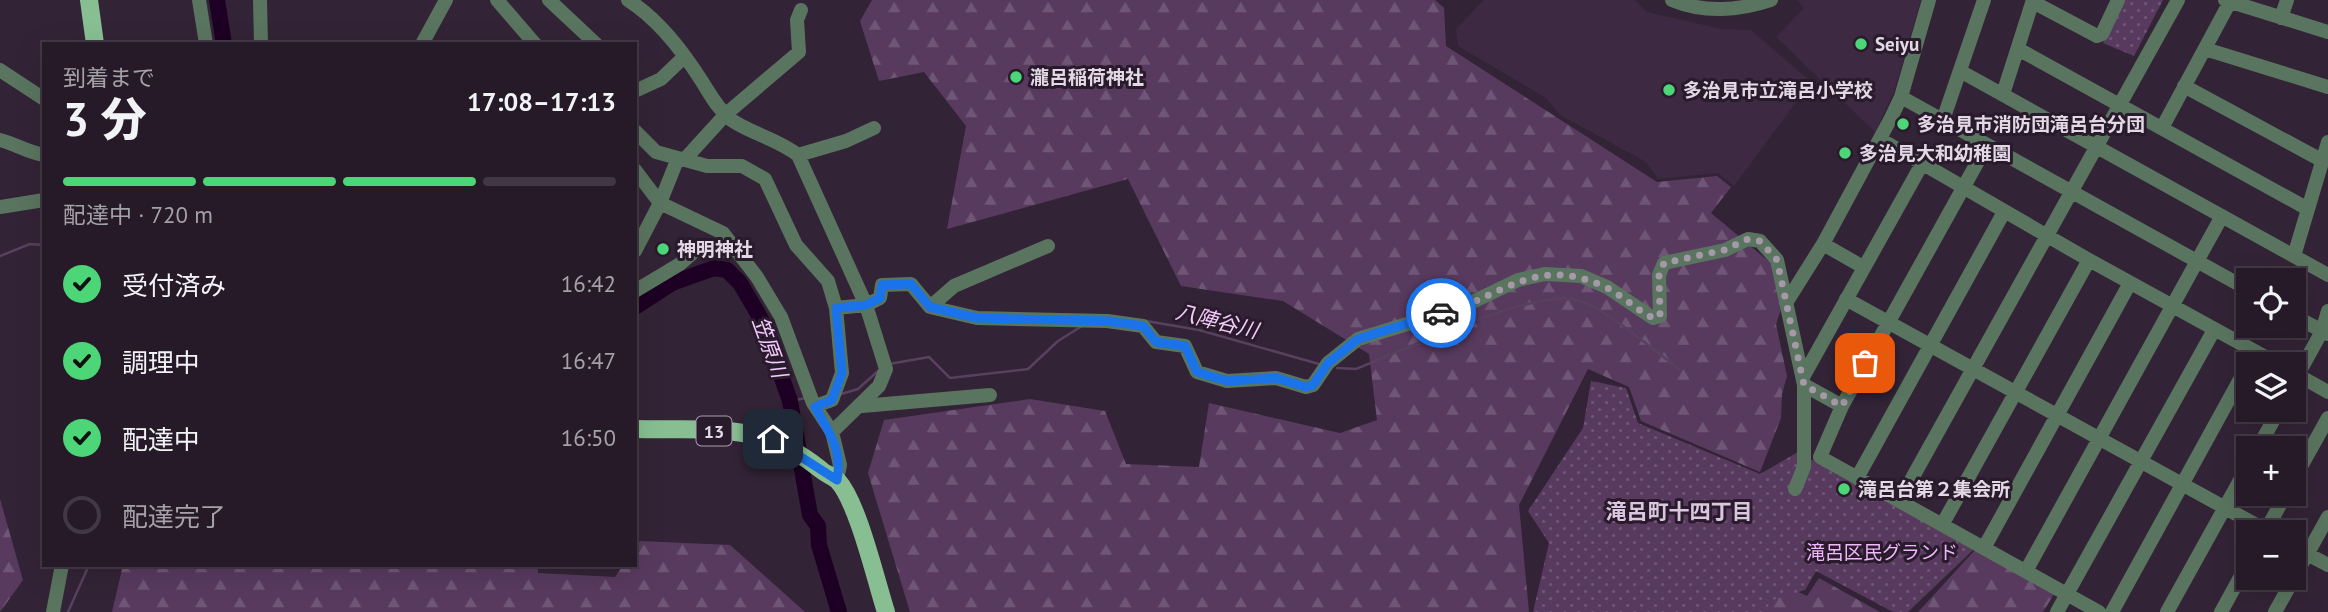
<!DOCTYPE html>
<html lang="ja">
<meta charset="utf-8">
<style>
body{margin:0;font-family:"PT Sans","Noto Sans JP",sans-serif;background:#2e2330;color:#f1f3f6;height:100vh;display:flex;flex-direction:column;font-size:26px;white-space:nowrap}
*{box-sizing:border-box;margin:0}
p{font-size:23px;color:#a4a1a8}
.icon{flex:none;width:38px;height:38px;fill:none;stroke:currentColor;stroke-width:2;stroke-linecap:round;stroke-linejoin:round}
.map{position:relative;flex:1;overflow:hidden}
.side{position:absolute;left:42px;top:42px;width:595px;height:525px;display:flex;flex-direction:column;background:#261a28;border-radius:0px;box-shadow:0 7px 28px #0002,0 0 0 2px #423845}
.side>*{flex:none}
.controls{position:absolute;left:2236px;top:268px;display:grid;gap:14px}
.controls a{display:grid;place-items:center;width:70px;height:70px;border-radius:0px;background:#261a28;box-shadow:0 7px 28px #0002,0 0 0 2px #423845;font-size:35px}
.pin{position:absolute;display:grid;place-items:center;width:60px;height:60px;color:#fff;margin:-30px;border-radius:14px;box-shadow:0 4px 10px #0006}
.courier{position:absolute;display:grid;place-items:center;width:70px;height:70px;margin:-35px;border:5px solid #1a73e8;border-radius:50%;background:#fff;color:#222;box-shadow:0 2px 9px #0007}
.headline em{font-style:normal;font-weight:800}
.headline div{display:flex;flex-direction:column-reverse}
.headline{display:flex;align-items:center;justify-content:space-between;height:119px;padding:0 21px}
h1{font-size:46px;font-weight:800;line-height:52px}
.bar{display:grid;grid-template-columns:repeat(4,1fr);gap:10px 7px;align-content:center;height:84px;padding:0 21px}
.bar i{height:9px;border-radius:5px;background:#423845}
.bar .current{background:#4cd677}
.bar p{grid-column:span 4}
ol{padding:0 21px;list-style:none}
li{display:flex;align-items:center;gap:21px;height:77px}
li p{margin-inline-start:auto}
li .icon{padding:7px;border-radius:50%;background:#4cd677;color:#111;stroke-width:4}
li:last-child{color:#a4a1a8}
li i{width:38px;height:38px;border:4px solid #423845;border-radius:50%}
.map>svg:first-child{display:block}
</style>
<div class="map">
<svg width="2328" height="612" viewBox="0 0 2328 612">
<defs>
<pattern id="forest-firs" width="22" height="20" patternUnits="userSpaceOnUse" patternTransform="scale(1.75)"><rect width="22" height="20" fill="#583a5f"/><path d="M5 1l3.5 6h-7zM16 11l3.5 6h-7z" fill="#705676"/></pattern>
<pattern id="park-dots" width="8" height="8" patternUnits="userSpaceOnUse" patternTransform="scale(1.75)"><rect width="8" height="8" fill="#583a5f"/><path d="M2 2h.1M6 6h.1" fill="none" stroke="#705676" stroke-width="1.8" stroke-linecap="round"/></pattern>
</defs>
<rect width="100%" height="100%" fill="#332336"/>
<path fill="#3d2942" d="M1484,0H1635L1647,12L1722,29L1751,30L1811,82L1734,186L1718,173L1658,179L1646,162L1560,115L1546,98L1458,46L1456,29Z
M1797,0H1921L1894,92L1875,132L1776,37L1804,8Z"/>
<path fill="url(#forest-firs)" d="M872,0H1435L1444,8L1446,46L1657,182L1717,176L1731,187L1711,213L1773,265L1781,309L1776,324L1787,376L1782,394L1781,418L1760,472L1641,421L1629,387L1588,369L1519,505L1529,612H910L868,473L884,420L1030,399L1105,411L1126,464L1199,467L1209,403L1340,433L1377,420L1369,354L1283,301L1181,286L1128,179L947,229L966,126L924,72L879,81L860,21Z
M0,499L23,580L0,612Z
M640,541L730,545L805,612H112L123,565H538V573L615,577L623,565H635V548Z
M1976,549L2056,591L2043,612H1918Z
M1819,578L1880,612H1745L1773,580L1807,596Z"/>
<path fill="url(#park-dots)" d="M2124,0H2163L2134,56L2103,43Z
M1591,381L1626,388L1638,423L1760,474L1798,452L1973,550L1908,612H1893L1816,571L1805,590L1769,601L1767,612H1533L1549,543L1528,511L1583,428Z"/>
<g fill="none" stroke-linecap="round" stroke-linejoin="round">
<path stroke="#58415e" stroke-width="2.5" d="M0,256L30,244L44,245
M1146,321L1199,330L1319,364
M889,364L929,357L950,378L1028,369L1058,341L1082,326
M1337,368L1356,369C1401,351 1530,291 1573,299C1602,304 1654,351 1679,369
M841,394L858,389L878,371
M790,401L806,398
M68,612L89,565"/>
<path stroke="#1d0024" stroke-width="16" d="M217,0L224,44
M635,307L672,283L714,268L727,270L740,283L761,319L790,401L810,515L818,526L819,545L839,612"/>
<path stroke="#5a755f" stroke-width="14" d="M199,0L206,44
M260,0L261,44
M497,0L535,44
M549,0L596,44
M628,0C658,19 682,50 701,80C710,94 717,108 730,119C751,134 776,138 798,155L866,305L886,369L879,386L832,432
M1672,0C1703,13 1739,11 1771,0
M2225,0L2328,32
M2033,2L2097,36L2102,34L2118,0
M2281,18L2287,0
M422,44L446,0
M2018,49L2308,209
M2205,49L2328,87
M0,70L44,99
M1960,71L2328,275
M2184,86L2323,161
M635,91L661,79L683,58
M2003,94L2033,0
M1901,97L2249,290
M1943,120L1984,0
M2162,128L2231,0
M635,131L656,152L707,166H742L765,179L796,245L828,281L836,308L842,373L832,400L815,406
M1880,139L2089,260L2278,364
M0,140C16,144 27,152 44,155
M1987,145L1842,406L1820,457L2099,612
M798,155L846,141L874,128
M685,159L726,114L799,52L797,20L801,10
M635,170L660,203L723,233L757,277L781,317L813,403L832,432L840,465L837,479
M0,207L44,200
M1823,244L1863,267
M635,251L660,203L678,158
M2294,256L2328,142
M635,291L680,264L696,250L722,251L733,248
M1846,299L2269,532
M1786,303L1823,244L1891,118L1901,97L1929,0
M930,307L954,286L1048,246
M836,308L866,305L880,298L882,285L911,284L930,307L977,318L1107,321L1143,326L1156,342L1185,346L1197,372L1227,381L1276,378L1306,387L1313,385L1328,363L1358,339L1460,308L1518,280L1545,274L1581,276L1607,287L1653,318L1660,316L1659,275L1664,263L1725,250L1748,239L1760,241L1777,260L1804,385V467L1795,489
M2294,316L2328,334
M2294,373L2328,392
M1803,377L1922,164
M2294,382L2322,331L2328,311
M1804,385L1842,406
M862,406L990,395
M2258,448L2279,410
M1857,478L2004,212
M2294,479L2328,418
M1900,500L2178,0
M1942,525L2089,260
M2265,532L2286,494
M2294,547L2328,565
M1984,548L2130,283
M2026,571L2222,216
M53,612L62,565
M2057,612L2214,330
M2112,612L2255,352
M2167,612L2249,464
M2221,612L2249,561
M2275,612L2328,517"/>
<path stroke="#87bf92" stroke-width="18" d="M89,0L95,44
M635,429C707,431 760,420 820,469C825,474 833,476 838,481C858,503 876,581 886,612"/>
</g>
<g fill="none" stroke-linecap="round" stroke-linejoin="round">
<path stroke="#a599a8" stroke-width="7" stroke-dasharray="0 12.6" d="M1441,313C1503,297 1535,255 1603,286C1621,294 1635,309 1653,318L1660,316L1659,275L1664,263L1724,250L1748,239L1760,241L1777,260L1804,385L1842,406L1865,363"/>
<path stroke="#1a73e8" stroke-width="9" d="M773,439L837,480C843,449 828,431 815,407L832,400L842,373L836,308L866,305L880,298L882,285L911,284L930,307L977,318L1107,321L1143,326L1156,342L1185,346L1197,372L1227,381L1276,378L1306,387L1313,385L1328,363L1358,339L1441,313"/>
</g>
<g fill="#4cd677" stroke="#291a2c" stroke-width="2.5">
<circle cx="1861" cy="44" r="7"/>
<circle cx="1016" cy="77" r="7"/>
<circle cx="1669" cy="90" r="7"/>
<circle cx="1903" cy="124" r="7"/>
<circle cx="1845" cy="153" r="7"/>
<circle cx="663" cy="249" r="7"/>
<circle cx="1844" cy="489" r="7"/>
</g>
<g text-anchor="middle" dominant-baseline="central" stroke-width="6" stroke-linejoin="round" paint-order="stroke">
<rect fill="#291a2c" stroke="#ab9fae" stroke-width="2" x="696.5" y="416.5" width="35" height="29" rx="5"/>
<g font-size="18" font-weight="bold" fill="#e3d8e5">
<text x="714" y="431">13</text>
</g>
<g font-size="19" font-weight="bold" fill="#e3d8e5" stroke="#291a2c" text-anchor="start">
<text x="1875" y="44">Seiyu</text>
<text x="1030" y="77">瀧呂稲荷神社</text>
<text x="1683" y="90">多治見市立滝呂小学校</text>
<text x="1917" y="124">多治見市消防団滝呂台分団</text>
<text x="1859" y="153">多治見大和幼稚園</text>
<text x="677" y="249">神明神社</text>
<text x="1858" y="489">滝呂台第２集会所</text>
</g>
<g font-size="19" fill="#eeb8fa" stroke="#291a2c">
<text x="1882" y="552">滝呂区民グランド</text>
</g>
<g font-size="21" font-style="italic" fill="#f3cbfc" stroke="#291a2c">
<text transform="translate(1217 321) rotate(14)">八陣谷川</text>
<text transform="translate(770 347) rotate(70)">笠原川</text>
</g>
<g font-size="21" font-weight="bold" fill="#dac6df" stroke="#291a2c">
<text x="1679" y="511">滝呂町十四丁目</text>
</g>
</g>
</svg>
<div class="controls">
<a><svg class="icon" aria-label="locate" viewBox="0 0 24 24"><circle cx="12" cy="12" r="6"/><path d="M12 2v4M12 18v4M2 12h4M18 12h4"/></svg></a>
<a><svg class="icon" aria-label="layers" viewBox="0 0 24 24"><path d="M12 4l9 5-9 5-9-5zM3 14l9 5 9-5"/></svg></a>
<a>+</a>
<a>−</a>
</div>
<div class="pin" style="left:1865px;top:363px;background:#ea580c"><svg class="icon" aria-label="bag" viewBox="0 0 24 24"><path d="M5 8h14l-1 12H6zM9 8a3 3 0 0 1 6 0"/></svg></div>
<div class="pin" style="left:773px;top:439px;background:#1f2937"><svg class="icon" aria-label="home" viewBox="0 0 24 24"><path d="M3 11l9-7 9 7M6 9v11h12V9"/></svg></div>
<div class="courier" style="left:1441px;top:313px"><svg class="icon" aria-label="car" viewBox="0 0 24 24"><path d="M5 17H2v-5l4-1 3-4h7l3 4 3 1v5h-3M9 17h6M6 11h13"/><circle cx="7" cy="17" r="2"/><circle cx="17" cy="17" r="2"/></svg></div>
<section class="side">
<div class="headline"><div><h1>3 分</h1><p>到着まで</p></div><em>17:08–17:13</em></div>
<div class="bar"><i class="current"></i><i class="current"></i><i class="current"></i><i></i><p>配達中 · 720 m</p></div>
<ol>
<li><svg class="icon" aria-label="check" viewBox="0 0 24 24"><path d="M5 12l5 5 9-10"/></svg>受付済み<p>16:42</p></li>
<li><svg class="icon" aria-label="check" viewBox="0 0 24 24"><path d="M5 12l5 5 9-10"/></svg>調理中<p>16:47</p></li>
<li><svg class="icon" aria-label="check" viewBox="0 0 24 24"><path d="M5 12l5 5 9-10"/></svg>配達中<p>16:50</p></li>
<li><i></i>配達完了</li>
</ol>
</section>
</div>
